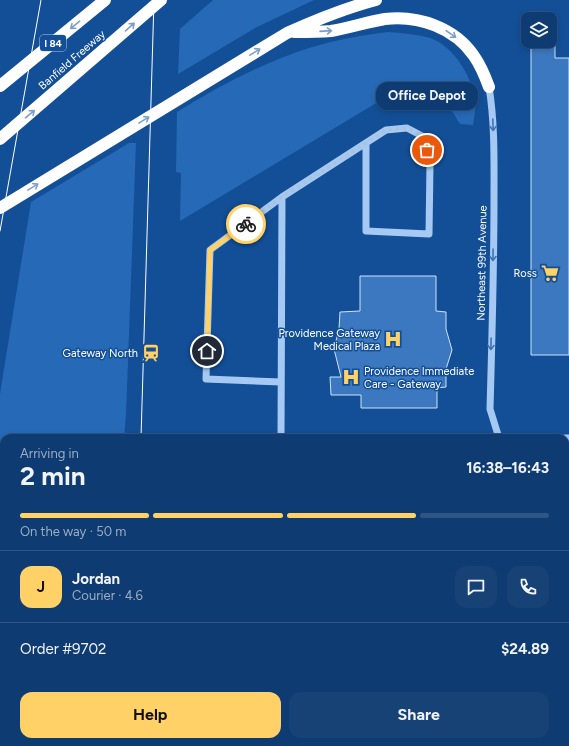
<!DOCTYPE html>
<meta charset="utf-8">
<style>
body{margin:0;font-family:Figtree,sans-serif;background:#174276;color:#f1f3f6;height:100vh;display:flex;flex-direction:column;font-size:15px;white-space:nowrap}
*{box-sizing:border-box;margin:0}
p{font-size:13px;color:#9badc3}
.icon{flex:none;width:22px;height:22px;fill:none;stroke:currentColor;stroke-width:2;stroke-linecap:round;stroke-linejoin:round}
.map{position:relative;flex:1;overflow:hidden}
.panel{position:absolute;left:0px;top:434px;width:569px;height:312px;display:flex;flex-direction:column;background:#0e3b71;border-radius:12px 12px 0 0;box-shadow:0 2px 6px #0003,0 0 0 1px #2e5584}
.panel>*{flex:none}
.buttons{position:absolute;left:521px;top:12px;display:grid;gap:8px}
.buttons a{display:grid;place-items:center;width:36px;height:36px;border-radius:8px;background:#0e3b71;box-shadow:0 2px 6px #0003,0 0 0 1px #2e5584;font-size:20px}
.pin{position:absolute;display:grid;place-items:center;width:34px;height:34px;color:#fff;margin:-17px;border:2px solid #fff;border-radius:50%;box-shadow:0 1px 4px #0007}
.courier{position:absolute;display:grid;place-items:center;width:40px;height:40px;margin:-20px;border:3px solid #ffd166;border-radius:50%;background:#fff;color:#222;box-shadow:0 1px 5px #0007}
.bubble{position:absolute;height:28px;border-radius:12px;background:#0e3b71;box-shadow:0 2px 6px #0003,0 0 0 1px #2e5584;font-size:13px;font-weight:700;line-height:28px;text-align:center}
.head em{font-style:normal;font-weight:700}
.head div{display:flex;flex-direction:column-reverse}
.head{display:flex;align-items:center;justify-content:space-between;height:68px;padding:0 20px}
h1{font-size:26px;font-weight:700;line-height:30px}
.bar{display:grid;grid-template-columns:repeat(4,1fr);gap:6px 4px;align-content:center;height:48px;padding:0 20px}
.bar i{height:5px;border-radius:3px;background:#2e5584}
.bar .on{background:#ffd166}
.bar p{grid-column:span 4}
.line{display:flex;align-items:center;gap:10px;padding:0 20px;border-top:1px solid #2e5584}
.line div{flex:1}
.round{display:grid;place-items:center;flex:none;width:42px;height:42px;border-radius:12px;background:#174276}
.button{display:flex;gap:8px;margin-top:auto;padding:8px 20px}
.button a{flex:1;height:46px;border-radius:12px;background:#ffd166;color:#111;font-size:16px;font-weight:700;line-height:46px;text-align:center}
.button a+a{background:#174276;color:#f1f3f6}
.map>svg:first-child{display:block}
</style>
<div class="map">
<svg width="569" height="746" viewBox="0 0 569 746">
<rect width="100%" height="100%" fill="#134f97"/>
<path fill="#2669b6" d="M213,0H314L257,27L178,74L180,29Z
M388,32C402,33 416,34 430,38C454,46 474,79 475,103C476,110 474,118 473,125L460,124C457,120 455,115 452,111C433,91 401,95 378,102L180,221L181,173L176,172L177,112C219,86 262,63 309,48C335,40 362,35 388,32Z
M129,143H136L126,415L124,438H4V532L0,530V394L31,202Z
M0,586L4,589V621L0,632Z
M0,662L4,675V742H16L17,746H0Z"/>
<path fill="#3c78bf" stroke="#cce3fd" d="M531,41H555V58H569V355H531Z
M360,276H436V311L446,312V329L452,350L446,369V387L437,388V408H361V395H331L330,377H341L334,349L339,329L340,312L360,311Z"/>
<g fill="none" stroke-linecap="round" stroke-linejoin="round">
<path stroke="#a5c9f3" stroke-width="7" d="M489,87C495,124 494,161 494,199C494,269 492,339 490,409L499,438
M282,197L386,130L407,128L424,137L430,164L429,234L366,231V143
M281,438L282,197L210,250L206,379L281,382
M565,438H569
M565,547H569
M228,746L237,742
M499,746V742"/>
<path stroke="#fff" stroke-width="12" d="M294,32C306,32 319,32 331,31C349,28 367,22 385,19C419,15 455,28 474,56C481,66 485,76 489,87
M0,86L105,0
M0,139L161,0
M0,208L287,33C316,20 345,8 376,0"/>
<path stroke="#fff" stroke-width="1" d="M0,231L41,0
M141,438L154,0
M0,544L4,546
M0,552L4,554
M0,574L4,576
M107,742L108,746
M121,742L122,746
M150,742L151,746"/>
</g>
<defs><path id="oneway-shaft" d="M-6 0H5M1.5-3L5.5 0L1.5 3" fill="none" stroke-width="1.6" stroke-linecap="round" stroke-linejoin="round"/></defs>
<g stroke="#7d9ec6">
<use href="#oneway-shaft" transform="translate(75 25) rotate(141)"/>
<use href="#oneway-shaft" transform="translate(130 27) rotate(-41)"/>
<use href="#oneway-shaft" transform="translate(326 31) rotate(-4)"/>
<use href="#oneway-shaft" transform="translate(451 34) rotate(35)"/>
<use href="#oneway-shaft" transform="translate(255 52) rotate(-31)"/>
<use href="#oneway-shaft" transform="translate(30 114) rotate(-40)"/>
<use href="#oneway-shaft" transform="translate(144 120) rotate(-31)"/>
<use href="#oneway-shaft" transform="translate(33 187) rotate(-31)"/>
</g>
<g stroke="#3f74b3">
<use href="#oneway-shaft" transform="translate(493 125) rotate(88)"/>
<use href="#oneway-shaft" transform="translate(493 255) rotate(91)"/>
<use href="#oneway-shaft" transform="translate(491 344) rotate(91)"/>
</g>
<g fill="none" stroke-linecap="round" stroke-linejoin="round">
<path stroke="#acc1db" stroke-width="4" stroke-dasharray="0 7.2" d="M246,224L282,197L386,130L407,128L424,137L427,150"/>
<path stroke="#ffd166" stroke-width="5" d="M207,351L210,250L246,224"/>
</g>
<defs>
<g id="supermarket-bare" transform="scale(1.38)"><path d="M-6-5.5h2.5l.6 2H6L4.5 2H-2.5L-4.4-4H-6ZM-1.5 3.2a1.3 1.3 0 1 0 .1 0ZM3 3.2a1.3 1.3 0 1 0 .1 0Z" fill="#ffd166" stroke="#134f97" stroke-width="2.5" paint-order="stroke"/></g>
<g id="hospital-bare" transform="scale(1.38)"><path d="M-5-5h3v3.5h4V-5h3V5h-3V1.5h-4V5h-3Z" fill="#ffd166" stroke="#134f97" stroke-width="2.5" paint-order="stroke"/></g>
<g id="station-bare" transform="scale(1.38)"><path d="M-3-6H3Q5-6 5-4V2Q5 4 3 4L4.5 6H3L1.5 4h-3L-3 6H-4.5L-3 4Q-5 4-5 2V-4Q-5-6-3-6ZM-3.5-4v3h7v-3ZM-3.5 1v1.5H-2V1ZM2 1v1.5H3.5V1Z" fill="#ffd166" stroke="#134f97" stroke-width="2.5" paint-order="stroke"/></g>
</defs>
<g fill-rule="evenodd">
<use href="#supermarket-bare" x="550" y="273"/>
<use href="#hospital-bare" x="393" y="339"/>
<use href="#station-bare" x="151" y="353"/>
<use href="#hospital-bare" x="351" y="377"/>
</g>
<g text-anchor="middle" dominant-baseline="central" stroke-width="3" stroke-linejoin="round" paint-order="stroke">
<rect fill="#134f97" stroke="#b8cae0" stroke-width="1" x="40" y="35" width="26" height="16" rx="3"/>
<g font-size="10" font-weight="bold" fill="#fff">
<text x="53" y="43">I 84</text>
</g>
<g font-size="11" fill="#fff" stroke="#134f97">
<text transform="translate(72 60) rotate(-41)">Banfield Freeway</text>
<text transform="translate(482 263) rotate(-89)">Northeast 99th Avenue</text>
</g>
<g font-size="11" fill="#fff" stroke="#134f97" text-anchor="end">
<text x="537" y="273">Ross</text>
<text x="380" y="333">Providence Gateway<tspan x="380" dy="13">Medical Plaza</tspan></text>
<text x="138" y="353">Gateway North</text>
<text x="364" y="371" text-anchor="start">Providence Immediate<tspan x="364" dy="13">Care - Gateway</tspan></text>
</g>
</g>
</svg>
<div class="buttons">
<a><svg class="icon" aria-label="layers" viewBox="0 0 24 24"><path d="M12 4l9 5-9 5-9-5zM3 14l9 5 9-5"/></svg></a>
</div>
<div class="pin" style="left:427px;top:150px;background:#ea580c"><svg class="icon" aria-label="bag" viewBox="0 0 24 24"><path d="M5 8h14l-1 12H6zM9 8a3 3 0 0 1 6 0"/></svg></div>
<div class="pin" style="left:207px;top:351px;background:#1f2937"><svg class="icon" aria-label="home" viewBox="0 0 24 24"><path d="M3 11l9-7 9 7M6 9v11h12V9"/></svg></div>
<div class="courier" style="left:246px;top:224px"><svg class="icon" aria-label="bike" viewBox="0 0 24 24"><circle cx="6" cy="16" r="4"/><circle cx="18" cy="16" r="4"/><path d="M6 16l4-8h5l3 8M10 8l3 8H6M13 5h3"/></svg></div>
<div class="bubble" style="left:376px;top:82px;width:102px">Office Depot</div>
<section class="panel">
<div class="head"><div><h1>2 min</h1><p>Arriving in</p></div><em>16:38–16:43</em></div>
<div class="bar"><i class="on"></i><i class="on"></i><i class="on"></i><i></i><p>On the way · 50 m</p></div>
<div class="line" style="height:72px"><b class="round" style="background:#ffd166;color:#111">J</b><div><b>Jordan</b><p>Courier · 4.6</p></div><a class="round"><svg class="icon" aria-label="chat" viewBox="0 0 24 24"><path d="M4 5h16v11H9l-5 4z"/></svg></a><a class="round"><svg class="icon" aria-label="phone" viewBox="0 0 24 24"><path d="M5 4h4l2 5-3 2q2 4 5 5l2-3 5 2v4C11 20 4 13 5 4z"/></svg></a></div>
<div class="line" style="height:52px"><div>Order #9702</div><b>$24.89</b></div>
<div class="button"><a>Help</a><a>Share</a></div>
</section>
</div>
